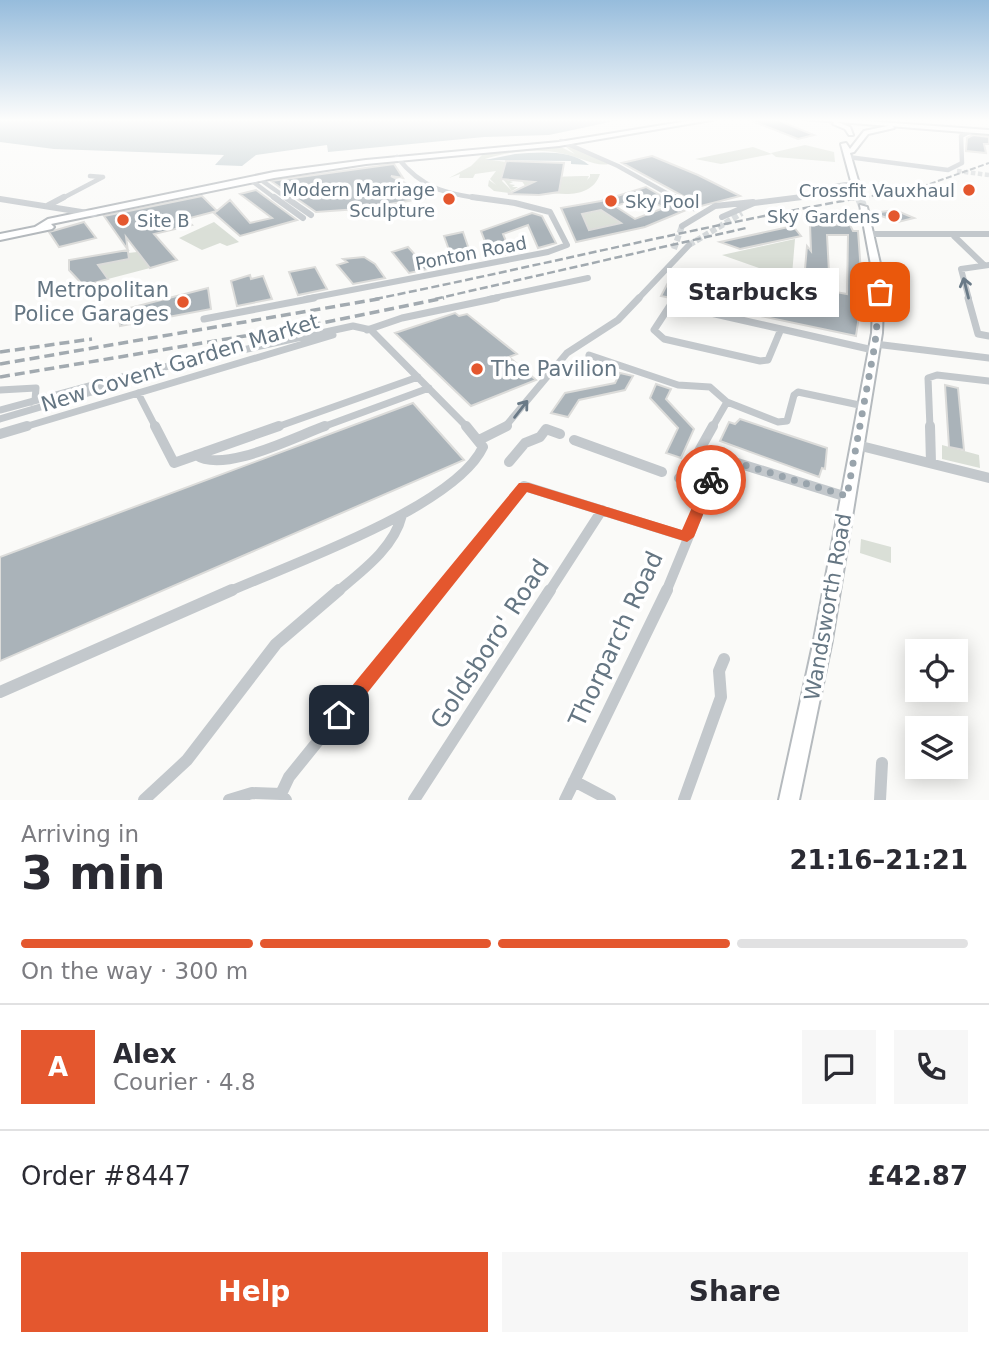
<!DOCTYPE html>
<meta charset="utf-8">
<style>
body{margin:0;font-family:"DejaVu Sans",sans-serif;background:#f7f7f7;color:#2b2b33;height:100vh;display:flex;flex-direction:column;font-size:26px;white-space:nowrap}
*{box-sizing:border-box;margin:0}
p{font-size:23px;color:#7c7c81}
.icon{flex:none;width:38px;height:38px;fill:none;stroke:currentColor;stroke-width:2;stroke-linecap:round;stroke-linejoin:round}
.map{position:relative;height:800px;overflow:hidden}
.panel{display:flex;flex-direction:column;background:#fff;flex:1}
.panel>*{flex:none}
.controls{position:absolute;left:905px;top:639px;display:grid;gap:14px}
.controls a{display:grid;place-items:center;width:63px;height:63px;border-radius:0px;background:#fff;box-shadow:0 4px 18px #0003;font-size:35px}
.pin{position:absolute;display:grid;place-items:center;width:60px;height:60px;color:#fff;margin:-30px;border-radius:14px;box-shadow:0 4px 10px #0006}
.courier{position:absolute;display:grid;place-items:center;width:70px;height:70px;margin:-35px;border:5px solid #e4572e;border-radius:50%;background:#fff;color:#222;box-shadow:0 2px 9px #0007}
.bubble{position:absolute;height:49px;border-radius:0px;background:#fff;box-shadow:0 4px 18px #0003;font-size:23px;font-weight:800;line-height:49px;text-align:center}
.headline em{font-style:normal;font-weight:800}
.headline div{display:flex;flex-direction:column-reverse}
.headline{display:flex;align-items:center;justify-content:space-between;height:119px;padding:0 21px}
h1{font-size:46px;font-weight:800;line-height:52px}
.bar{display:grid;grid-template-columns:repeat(4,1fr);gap:10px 7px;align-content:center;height:84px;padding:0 21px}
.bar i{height:9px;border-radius:5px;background:#e1e1e2}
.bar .current{background:#e4572e}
.bar p{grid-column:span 4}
.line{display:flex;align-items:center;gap:18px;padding:0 21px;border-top:2px solid #e1e1e2}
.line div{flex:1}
.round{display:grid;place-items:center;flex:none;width:74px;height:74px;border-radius:0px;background:#f7f7f7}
.action{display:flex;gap:14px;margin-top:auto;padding:14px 21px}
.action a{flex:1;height:80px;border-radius:0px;background:#e4572e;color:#fff;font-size:28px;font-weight:800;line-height:80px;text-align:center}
.action a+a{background:#f7f7f7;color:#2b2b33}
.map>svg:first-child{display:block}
</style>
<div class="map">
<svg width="989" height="800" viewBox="0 0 989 800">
<rect width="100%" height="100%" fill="#fafaf8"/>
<path fill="#dadfd7" d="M805,145L834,152L835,162L776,157L771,153Z
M559,146L575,154L566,147L570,146L609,164C595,167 581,157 560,153C536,148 505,152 485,159L506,162L502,181L512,191L503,179L513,182L509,184L515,185L512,187H518L509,193L494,191L488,186L489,180L496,185L490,179L496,171L475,174L473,178H459L460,174L449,178L471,166L483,154Z
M753,147L772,154L721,164L695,159Z
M590,174H600C590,204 547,193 526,187L521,180C546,177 569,176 589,176L587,180L590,177Z
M601,210L621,223L589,230L582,214Z
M214,222L239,242L227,246L220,243L202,250L179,238Z
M795,239L792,275L765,270L722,255Z
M137,252L150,268L108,279L94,266L129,259L128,253Z
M942,445L979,455L980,468L942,459Z
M861,539L891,547V563L860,553Z"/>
<path fill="#bbc7cb" d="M0,119H624L549,135L484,137L328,152L327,145L256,155L242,166L215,165L224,155L54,149L0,142Z
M515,154C537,152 572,149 589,165L571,164V161L485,160Z"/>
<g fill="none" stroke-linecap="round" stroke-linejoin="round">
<path stroke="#60757c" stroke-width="2" stroke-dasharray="5 4.5" stroke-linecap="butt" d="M208,119H336"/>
</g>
<path fill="#aab3b9" stroke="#dcdcda" stroke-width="2" fill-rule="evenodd" d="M747,119H775L814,135L798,139Z
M973,135L989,137V144H984L986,153L966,151L967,138Z
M652,156L698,175L740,196L701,206L622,163Z
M506,161L564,163L559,192L539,195L508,194L534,182L501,179Z
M394,164L403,178L391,176L433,197L359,209L316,212L271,181Z
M646,187L686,210L645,227L576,242L561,208L601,201ZM645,197L664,208L635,219L615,206ZM601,210L621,223L589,230L582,214Z
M256,190L297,220L240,236L214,213L217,211L186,219L192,225L154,234L177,260L150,268L126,237L129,259L98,265L108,279L84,286L69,270V260L128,250L104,216L202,196L217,211L230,200L250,223L272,218L240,194Z
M895,210L914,218L898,222L873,213Z
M532,213L542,216L556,243L538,248L528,225L503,234L511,253L491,257L481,231Z
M84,222L96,238L59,247L49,232Z
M810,224L850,225L853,231H858L863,301H859L856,316H859L856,336L751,314L765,272L790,276L786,291L803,292L807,246L811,251ZM827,235H848L847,294L830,291Z
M793,226L801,236L740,249L720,242Z
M463,232L473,261L454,264L444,236Z
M408,247L428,269L409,273L392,252Z
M364,257L375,264L385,278L353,284L337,265L347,262L343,259Z
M315,267L327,289L298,295L289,272Z
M250,275L251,279L263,276L272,299L237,306L231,281Z
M670,279L714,288L706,305L661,296Z
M208,288L211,309L120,326L118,311Z
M455,313L459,316L467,314L517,354L509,357L536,380L471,406L395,333Z
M620,373L633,376L625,390L579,400L568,417L551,413L565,393L615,383Z
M656,384L671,389L666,399L694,429L681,458L666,453L678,428L650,398Z
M945,385L958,388L964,450L949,447Z
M413,403L464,460L0,661V557Z
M740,419L827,448L825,469L822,468L819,477L720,441L729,422L735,424Z"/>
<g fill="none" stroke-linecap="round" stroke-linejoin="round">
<path stroke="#d5d9db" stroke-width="4.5" stroke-dasharray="4.5 2.5" stroke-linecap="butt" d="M957,171L989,175"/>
<path stroke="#d5d9db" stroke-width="6" stroke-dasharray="6 2.5" stroke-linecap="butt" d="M689,245L742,213
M674,249L682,226"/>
<path stroke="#d5d9db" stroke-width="7" stroke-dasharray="7 3.5" stroke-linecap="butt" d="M858,194L860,199"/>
<path stroke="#d5d9db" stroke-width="9" stroke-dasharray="9 4.5" stroke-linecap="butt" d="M859,197L863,207"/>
<g stroke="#b5babe" stroke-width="4">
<path id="primary" d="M835,121L850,127L853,135H849L845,129L833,124Z
M892,125L894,128L868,134L854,152L850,153L862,194L855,196L841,144L846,143L850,149L864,131Z
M860,205L867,207L884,281L882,333L832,640L799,800H779L814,640L872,333L874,281Z"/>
</g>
<g stroke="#b4b9bd" stroke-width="4">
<path id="trunk" d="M700,119H717L559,146L366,164L274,178L51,224L54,227L52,229L0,240V234L35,227L48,219L274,172L366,160L559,142Z
M802,119H838L989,130V134Z"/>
</g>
<path stroke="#c3c8cc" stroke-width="4.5" d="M561,141L618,166L677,199
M397,157C422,189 446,194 485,199
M848,157L948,170L962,163L961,136L971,131
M261,180L288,199
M252,181L276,199
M61,199L103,177L90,176
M788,199C813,196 830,183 855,184"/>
<path stroke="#c3c8cc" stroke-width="6" d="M274,197L303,218
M285,197L311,215
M674,197L694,208
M0,199L94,214
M47,206L64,197
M722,217L754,203L802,197
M682,226L715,206L753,202
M871,234H989
M954,236L984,265
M305,299L548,252L567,245L550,212L515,203L472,197
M489,299L588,278
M638,299L689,245
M969,299L961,269L989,265"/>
<path stroke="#c3c8cc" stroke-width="7" d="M968,298L978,334L989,336
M671,304L781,329L768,360L760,361L664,339L654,330Z
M204,319L314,298
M781,329L873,350
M367,330L402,318L497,298
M875,344L989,358
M589,355L678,385L710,387L727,402L778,422L787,421L794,395L798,392L864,406
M0,390L36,388L35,400L31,402
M138,393L156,428
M0,410L141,372L353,326L371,330L468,428
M0,419L146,376
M21,428L333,335
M274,428L418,377
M320,428L429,388
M504,428L567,353L618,320L639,298
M712,428L727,402
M930,428L928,378L937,375L989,381"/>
<path stroke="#c3c8cc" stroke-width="10" d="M155,426L174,463L279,426
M713,426L699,451L847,497
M930,426L931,463
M0,434L27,426
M479,440L507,426
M574,440L662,472
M857,445L989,478
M196,455C223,474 294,437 325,426
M509,462L525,443L540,437L546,429L560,434
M679,478L708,486
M228,592C291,564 455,507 483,447L466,426
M337,592C362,571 394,548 402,515
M439,592L524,486L687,537
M549,592L602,510
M666,592L721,458"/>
<path stroke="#c3c8cc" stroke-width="12" d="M0,692L232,590
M574,781L610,800
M281,794L289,777L440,590
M144,800L187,760L276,644L339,590
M229,800L252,793L281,794L286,800
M414,800L550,590
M565,800L667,590
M684,800L721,697L719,671L724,659
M880,800L882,763"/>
<use href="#primary" fill="#fff" fill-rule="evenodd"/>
<use href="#trunk" fill="#fff" fill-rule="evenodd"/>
<path stroke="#a2aab0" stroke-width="2" stroke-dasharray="6 2.5" stroke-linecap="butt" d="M855,199L921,187L989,163"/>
<path stroke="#a2aab0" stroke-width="2.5" stroke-dasharray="8 3.5" stroke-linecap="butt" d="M375,299C539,266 700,226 865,197
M435,299L746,228"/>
<path stroke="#a2aab0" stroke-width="3.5" stroke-dasharray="10 5" stroke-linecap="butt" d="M0,352L92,339
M0,364L384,298
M0,377L322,323L444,298"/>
</g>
<defs><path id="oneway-shaft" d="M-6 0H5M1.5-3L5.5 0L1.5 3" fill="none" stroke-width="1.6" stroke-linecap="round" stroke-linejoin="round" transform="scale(1.75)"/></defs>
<g stroke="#6a7a87">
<use href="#oneway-shaft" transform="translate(966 288) rotate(-104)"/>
<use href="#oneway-shaft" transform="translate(521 409) rotate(-52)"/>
</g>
<linearGradient id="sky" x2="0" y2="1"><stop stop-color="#96bcdc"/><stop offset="0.52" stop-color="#fdfdfc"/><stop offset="1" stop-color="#fdfdfc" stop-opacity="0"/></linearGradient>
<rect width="989" height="231" fill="url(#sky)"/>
<path fill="#e4572e" d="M711,475L717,480L694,537L687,542L527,492L345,721H333L330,715L333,709L519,483H529L682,530L704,480Z"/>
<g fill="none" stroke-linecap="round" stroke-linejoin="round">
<path stroke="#99a4ac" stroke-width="7" stroke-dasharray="0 12.6" d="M711,480L721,458L847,496L875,344L880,292"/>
</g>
<g fill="#e4572e" stroke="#fff" stroke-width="2.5">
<circle cx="969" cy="190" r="7"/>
<circle cx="449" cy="199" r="7"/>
<circle cx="611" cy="201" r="7"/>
<circle cx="894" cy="216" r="7"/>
<circle cx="123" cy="220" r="7"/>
<circle cx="183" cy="302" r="7"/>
<circle cx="477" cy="369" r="7"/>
</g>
<g text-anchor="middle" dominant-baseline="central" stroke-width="7" stroke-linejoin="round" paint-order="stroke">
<g font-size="18" fill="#657683" stroke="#fff" text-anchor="end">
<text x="435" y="189">Modern Marriage<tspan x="435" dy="21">Sculpture</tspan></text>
<text x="955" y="190">Crossfit Vauxhaul</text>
<text x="625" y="201" text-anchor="start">Sky Pool</text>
<text x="880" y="216">Sky Gardens</text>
<text x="137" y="220" text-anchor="start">Site B</text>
</g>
<g font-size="18" fill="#657683" stroke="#fff">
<text transform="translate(471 253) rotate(-11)">Ponton Road</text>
</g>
<g font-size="21" fill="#657683" stroke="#fff" text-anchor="end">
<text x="169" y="290">Metropolitan<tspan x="169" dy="24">Police Garages</tspan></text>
<text x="491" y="369" text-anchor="start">The Pavilion</text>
</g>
<g font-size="21" fill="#657683" stroke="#fff">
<text transform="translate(180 363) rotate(-17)">New Covent Garden Market</text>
<text transform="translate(828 607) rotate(-80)">Wandsworth Road</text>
</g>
<g font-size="24" fill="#657683" stroke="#fff">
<text transform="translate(616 639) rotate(-65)">Thorparch Road</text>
<text transform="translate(490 644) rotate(-57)">Goldsboro' Road</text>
</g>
</g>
</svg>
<div class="controls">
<a><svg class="icon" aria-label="locate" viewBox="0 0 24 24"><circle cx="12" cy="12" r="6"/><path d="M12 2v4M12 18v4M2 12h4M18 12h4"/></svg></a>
<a><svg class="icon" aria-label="layers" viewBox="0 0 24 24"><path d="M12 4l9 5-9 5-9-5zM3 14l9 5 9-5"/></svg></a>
</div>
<div class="pin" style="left:880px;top:292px;background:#ea580c"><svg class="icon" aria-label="bag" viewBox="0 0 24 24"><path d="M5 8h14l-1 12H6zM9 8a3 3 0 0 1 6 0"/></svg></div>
<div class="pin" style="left:339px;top:715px;background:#1f2937"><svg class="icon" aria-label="home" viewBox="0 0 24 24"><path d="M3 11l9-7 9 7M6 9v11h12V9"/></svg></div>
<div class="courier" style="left:711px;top:480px"><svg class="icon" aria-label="bike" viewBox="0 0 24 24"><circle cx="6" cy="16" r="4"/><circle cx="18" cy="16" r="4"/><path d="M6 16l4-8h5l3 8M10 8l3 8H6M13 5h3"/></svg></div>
<div class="bubble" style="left:667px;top:268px;width:172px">Starbucks</div>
</div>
<section class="panel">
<div class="headline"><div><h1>3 min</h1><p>Arriving in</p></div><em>21:16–21:21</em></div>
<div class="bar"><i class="current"></i><i class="current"></i><i class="current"></i><i></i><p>On the way · 300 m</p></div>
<div class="line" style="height:126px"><b class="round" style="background:#e4572e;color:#fff">A</b><div><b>Alex</b><p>Courier · 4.8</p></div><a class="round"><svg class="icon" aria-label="chat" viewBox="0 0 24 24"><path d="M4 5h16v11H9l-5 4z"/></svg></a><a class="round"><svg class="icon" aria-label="phone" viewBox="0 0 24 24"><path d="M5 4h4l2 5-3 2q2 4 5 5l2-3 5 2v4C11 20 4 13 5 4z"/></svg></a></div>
<div class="line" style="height:91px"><div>Order #8447</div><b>£42.87</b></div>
<div class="action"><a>Help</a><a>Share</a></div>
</section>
